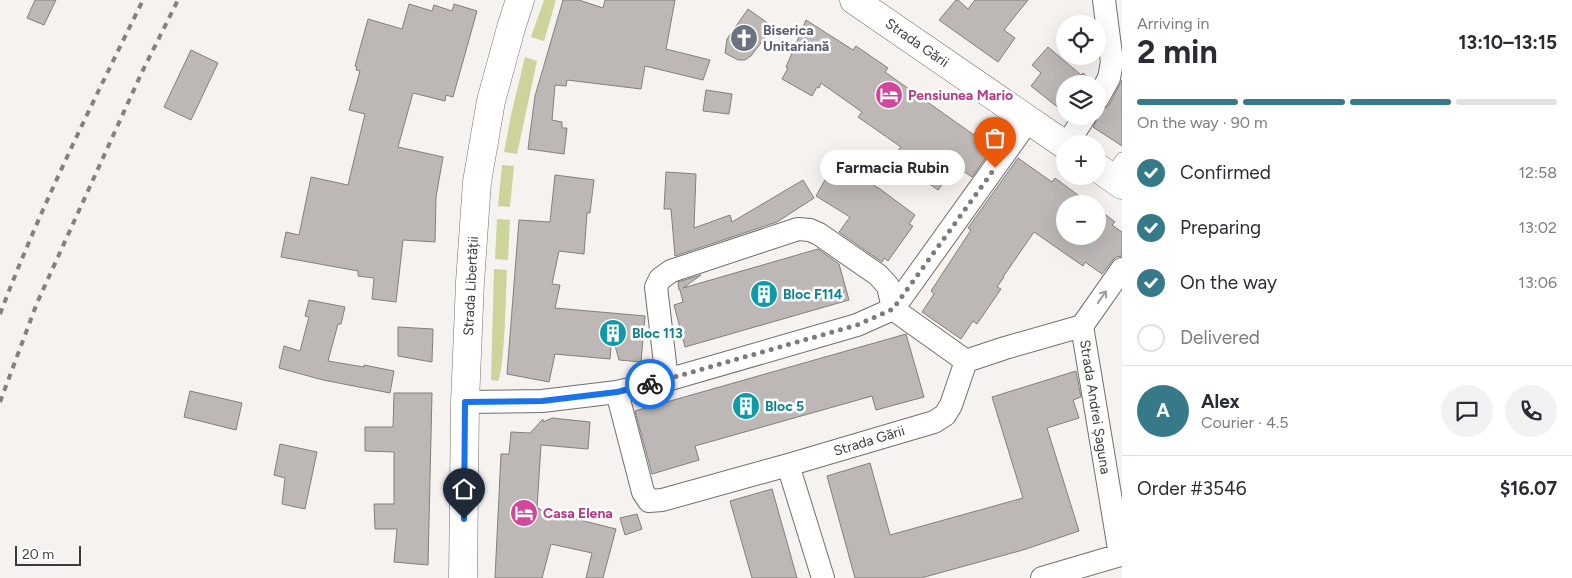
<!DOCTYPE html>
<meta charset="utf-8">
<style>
body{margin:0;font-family:Figtree,sans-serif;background:#f2f2f3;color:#2b2b33;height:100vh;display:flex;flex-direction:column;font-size:19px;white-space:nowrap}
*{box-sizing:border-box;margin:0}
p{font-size:16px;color:#7c7c81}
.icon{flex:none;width:28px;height:28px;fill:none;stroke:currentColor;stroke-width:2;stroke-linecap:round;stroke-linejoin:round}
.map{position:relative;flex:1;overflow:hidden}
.panel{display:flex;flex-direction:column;background:#fff;width:450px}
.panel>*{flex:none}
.fabs{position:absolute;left:1056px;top:15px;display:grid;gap:10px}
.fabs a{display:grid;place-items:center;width:50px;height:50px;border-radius:50%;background:#fff;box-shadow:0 5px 20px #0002;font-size:25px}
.scale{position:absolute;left:15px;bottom:12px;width:66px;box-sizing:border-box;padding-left:5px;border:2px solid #3e3c3b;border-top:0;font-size:14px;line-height:18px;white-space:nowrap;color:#3e3c3b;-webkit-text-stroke:4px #fff;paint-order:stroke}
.pin{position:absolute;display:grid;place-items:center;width:42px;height:42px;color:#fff;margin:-51px -21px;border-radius:50% 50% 50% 0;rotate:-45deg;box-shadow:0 0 5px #0007}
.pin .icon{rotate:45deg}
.courier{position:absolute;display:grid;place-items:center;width:50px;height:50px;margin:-25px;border:4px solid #1a73e8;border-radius:50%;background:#fff;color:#222;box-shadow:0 1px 6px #0007}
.bubble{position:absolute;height:35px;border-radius:18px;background:#fff;box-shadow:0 5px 20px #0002;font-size:16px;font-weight:700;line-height:35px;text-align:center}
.summary em{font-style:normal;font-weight:700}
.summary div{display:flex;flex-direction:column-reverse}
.summary{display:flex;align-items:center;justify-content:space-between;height:85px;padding:0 15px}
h1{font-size:32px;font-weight:700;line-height:38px}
.bar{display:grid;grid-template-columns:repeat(4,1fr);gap:8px 5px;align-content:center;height:60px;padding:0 15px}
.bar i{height:6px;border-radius:4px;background:#e1e1e2}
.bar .on{background:#367a89}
.bar p{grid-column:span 4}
.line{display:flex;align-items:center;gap:12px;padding:0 15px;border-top:1px solid #e1e1e2}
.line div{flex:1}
.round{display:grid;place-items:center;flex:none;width:52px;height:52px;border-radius:26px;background:#f2f2f3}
ol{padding:0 15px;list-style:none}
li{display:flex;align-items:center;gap:15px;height:55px}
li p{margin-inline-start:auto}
li .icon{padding:5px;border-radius:50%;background:#367a89;color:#fff;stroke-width:4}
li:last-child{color:#7c7c81}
li i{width:28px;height:28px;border:2px solid #e1e1e2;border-radius:50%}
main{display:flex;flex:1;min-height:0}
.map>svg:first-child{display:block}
</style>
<main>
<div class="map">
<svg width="1122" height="578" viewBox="0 0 1122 578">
<rect width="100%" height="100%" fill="#f6f2ef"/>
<path fill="#ccd39b" d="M544,0H556L544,41L531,37Z
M525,57L537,61L517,154L504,152L511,115Z
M502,165L514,166L510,207L498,206Z
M497,219L510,220L508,260L495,259Z
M494,269L507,270C506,288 505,370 498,381L491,380Z"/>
<path fill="#bdb8b5" stroke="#837f7c" d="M35,0H56L44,25L27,18Z
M563,0H579L603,8L605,0H675L666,49L710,60L703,80L645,66L641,89L567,80L566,86L555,85L552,120L562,122V128H567L564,154L528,149L535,96Z
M956,0H958L968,9L975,0H1028L1004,30L1015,38L998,62L939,20Z
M409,4L432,11L434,5L452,11L454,4L477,11L453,97L446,95L445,101L413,93L398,147L443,157L436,197L435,242L403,240L396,302L372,299L374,278L358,276V271L281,257L286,232L299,235L311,177L348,185L365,114L349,110L360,71L356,70L357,67L355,66L368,19L402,29Z
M748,9L773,27L751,56L745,60H738L725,53L727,39Z
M806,20L853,50L856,46L888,68L885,72L974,135L975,133L994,146L972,177L956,166L938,190L892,158L901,147L858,117L862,112L821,83L819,88L817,87L812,96L782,79L788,68L786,67Z
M1048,47L1081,75L1083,73L1092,81L1091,84H1065V113L1031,86L1041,73L1032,65Z
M191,50L218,63L191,120L164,107Z
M1122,80V146L1093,127L1098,117V111L1104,109L1109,105Z
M706,90L732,94L729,114L703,111Z
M1018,158L1052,182L1055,178L1090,204H1065V236H1098V209L1115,222L1112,225L1122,232V256L1116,257L1112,261L1102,274L1085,262L1083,266L1034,232L1003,277H1004L997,287L1001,289L977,324L973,321L961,339L922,312L934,294L931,291L971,230L968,228Z
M835,162L880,189L915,215L909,224L913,226L888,261L884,258L882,262L839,232L850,217L816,196Z
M666,172L696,174L694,228L730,215L732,222L803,180L814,198L777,222L675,256L671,209H664Z
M555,175L594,180L590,213H587L584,254L559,251L552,284L560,285L555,308L645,316L641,362L619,360L612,335L610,359L555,354L549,382L507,374L519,220L550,222Z
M818,249L839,264L849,300L685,347L674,305L683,302L680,290H679L678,282L701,275L683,288Z
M309,300L345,307L341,324H338L328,361L364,367V365L394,371L390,393L323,380L279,368L284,346L300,351L309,317L305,316Z
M398,327L433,329L432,362L398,356Z
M906,334L924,397L876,410L872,396L695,446L699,460L652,474L635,411Z
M1076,371L1081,397L1073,400L1079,418L1047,428L1079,531L1023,550L921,578H855L827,476L870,463L890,535L1023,498L992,397Z
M190,391L242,403L236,430L184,417Z
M394,393H432L428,565L394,562L397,529H375L374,504H394V452L365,451V427H393Z
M552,418L590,422L588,449L541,445L537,508L540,509V510L616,529L603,578H586L592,553L551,544L542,578H495L501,454H509L511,432L530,433L543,419V422Z
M280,444L317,452L305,509L282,504L285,478L274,475Z
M772,489L790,553L797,578H752L730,501Z
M637,514L642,529L625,535L620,518Z"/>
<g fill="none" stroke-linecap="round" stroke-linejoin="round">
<g stroke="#726e6c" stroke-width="12">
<path id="lane" d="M1109,176L1122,158"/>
</g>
<g stroke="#726e6c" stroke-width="24">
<path id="street" d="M1098,98L1109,78L1112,62L1104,0
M1067,144L1085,116
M966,361L1005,348L1082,326L1122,269
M667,380L656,287L660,279L671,271L798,229L810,230L819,234L878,275L888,286L893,309L966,361
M617,392L643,492L649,501L662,500L788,465L934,422L945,415L951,405L966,361
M465,402L542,401L617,392L667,380L857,325L893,309L1028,121
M788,465L823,578
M1042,578L1120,555L1082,326"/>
</g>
<g stroke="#726e6c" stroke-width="29">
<path id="secondary" d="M854,0L1065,145
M1098,168L1122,185
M463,578L465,402L470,282L477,182L491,101L511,28L520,0"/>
</g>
<use href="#lane" stroke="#fff" stroke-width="11"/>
<use href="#street" stroke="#fff" stroke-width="22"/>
<use href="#secondary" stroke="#fff" stroke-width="28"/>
<path stroke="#83817f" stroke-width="4" stroke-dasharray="6 6" stroke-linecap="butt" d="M0,314C41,206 92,104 143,0
M0,402L37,303L142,72L178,0"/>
</g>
<defs><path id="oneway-shaft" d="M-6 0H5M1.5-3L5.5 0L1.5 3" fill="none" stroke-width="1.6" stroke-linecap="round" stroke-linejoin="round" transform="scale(1.25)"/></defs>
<use stroke="#9e9e9d" href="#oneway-shaft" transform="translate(1102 297) rotate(-55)"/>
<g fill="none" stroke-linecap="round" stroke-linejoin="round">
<path stroke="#7e7c7a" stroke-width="5" stroke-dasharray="0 9" d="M650,384L857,325L893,309L995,168"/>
<path stroke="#1a73e8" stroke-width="6" d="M464,519L465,402L542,401L617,392L650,384"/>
</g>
<defs>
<g id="church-disc" transform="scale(1.4375)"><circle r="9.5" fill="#6b7280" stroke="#fff"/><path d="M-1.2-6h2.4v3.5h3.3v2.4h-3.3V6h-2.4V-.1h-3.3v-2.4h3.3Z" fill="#fff"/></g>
<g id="hotel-disc" transform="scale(1.4375)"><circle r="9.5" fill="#d1479c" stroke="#fff"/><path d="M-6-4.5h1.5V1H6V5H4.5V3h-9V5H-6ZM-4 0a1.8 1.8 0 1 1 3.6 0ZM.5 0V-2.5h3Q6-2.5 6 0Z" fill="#fff"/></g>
<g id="building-disc" transform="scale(1.4375)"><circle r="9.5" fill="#0f9aa8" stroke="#fff"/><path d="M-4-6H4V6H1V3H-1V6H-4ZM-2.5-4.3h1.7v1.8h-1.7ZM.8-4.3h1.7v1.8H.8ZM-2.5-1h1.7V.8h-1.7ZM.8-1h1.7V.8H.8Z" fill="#fff"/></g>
</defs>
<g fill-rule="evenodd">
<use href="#church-disc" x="744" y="38"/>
<use href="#hotel-disc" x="889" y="95"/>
<use href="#building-disc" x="764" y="294"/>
<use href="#building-disc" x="613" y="333"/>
<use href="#building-disc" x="746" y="406"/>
<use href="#hotel-disc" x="524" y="513"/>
</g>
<g text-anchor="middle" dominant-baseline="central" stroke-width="5" stroke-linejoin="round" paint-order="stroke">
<g font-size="14" font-weight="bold" fill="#5b616d" stroke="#fff" text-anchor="start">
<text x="763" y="30">Biserica<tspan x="763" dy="16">Unitariană</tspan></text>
</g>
<g font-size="14" fill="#3e3c3b" stroke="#fff">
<text transform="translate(917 43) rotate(35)">Strada Gării</text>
<text transform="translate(471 286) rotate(-87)">Strada Libertății</text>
<text transform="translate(1095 407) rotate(81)">Strada Andrei Șaguna</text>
<text transform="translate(869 441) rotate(-17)">Strada Gării</text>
</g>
<g font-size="14" font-weight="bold" fill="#b23c85" stroke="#fff" text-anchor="start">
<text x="908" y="95">Pensiunea Mario</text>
<text x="543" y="513">Casa Elena</text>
</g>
<g font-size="14" font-weight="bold" fill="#0d838f" stroke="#fff" text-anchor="start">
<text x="783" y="294">Bloc F114</text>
<text x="632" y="333">Bloc 113</text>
<text x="765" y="406">Bloc 5</text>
</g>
</g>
</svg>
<div class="fabs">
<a><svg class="icon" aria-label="locate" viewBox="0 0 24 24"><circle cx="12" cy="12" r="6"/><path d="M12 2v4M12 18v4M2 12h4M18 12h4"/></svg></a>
<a><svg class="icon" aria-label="layers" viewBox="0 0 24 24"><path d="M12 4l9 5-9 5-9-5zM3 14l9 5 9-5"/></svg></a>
<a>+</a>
<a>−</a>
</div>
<div class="scale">20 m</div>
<div class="pin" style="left:995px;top:168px;background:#ea580c"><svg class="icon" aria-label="bag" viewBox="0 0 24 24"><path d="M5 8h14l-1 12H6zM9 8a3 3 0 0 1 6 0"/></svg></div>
<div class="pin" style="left:464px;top:519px;background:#1f2937"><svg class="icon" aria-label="home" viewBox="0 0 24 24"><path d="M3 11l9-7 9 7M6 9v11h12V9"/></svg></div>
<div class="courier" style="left:650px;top:384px"><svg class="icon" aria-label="bike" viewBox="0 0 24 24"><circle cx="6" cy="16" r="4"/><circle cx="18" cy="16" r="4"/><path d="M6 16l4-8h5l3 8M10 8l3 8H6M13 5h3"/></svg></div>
<div class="bubble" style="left:820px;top:150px;width:145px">Farmacia Rubin</div>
</div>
<section class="panel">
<div class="summary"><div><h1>2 min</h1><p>Arriving in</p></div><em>13:10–13:15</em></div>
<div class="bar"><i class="on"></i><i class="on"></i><i class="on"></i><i></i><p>On the way · 90 m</p></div>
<ol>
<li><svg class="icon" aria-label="check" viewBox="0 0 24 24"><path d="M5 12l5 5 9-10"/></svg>Confirmed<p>12:58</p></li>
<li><svg class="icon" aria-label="check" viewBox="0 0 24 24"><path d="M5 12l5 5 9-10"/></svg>Preparing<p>13:02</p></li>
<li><svg class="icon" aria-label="check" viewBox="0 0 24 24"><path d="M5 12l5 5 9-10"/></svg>On the way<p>13:06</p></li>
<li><i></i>Delivered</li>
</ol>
<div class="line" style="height:90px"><b class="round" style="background:#367a89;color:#fff">A</b><div><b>Alex</b><p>Courier · 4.5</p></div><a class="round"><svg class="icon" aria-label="chat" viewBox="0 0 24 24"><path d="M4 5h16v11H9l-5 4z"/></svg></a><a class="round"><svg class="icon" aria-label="phone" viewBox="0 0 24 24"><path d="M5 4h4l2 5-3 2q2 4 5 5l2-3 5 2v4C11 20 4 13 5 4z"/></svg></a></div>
<div class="line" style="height:65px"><div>Order #3546</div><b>$16.07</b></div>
</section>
</main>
